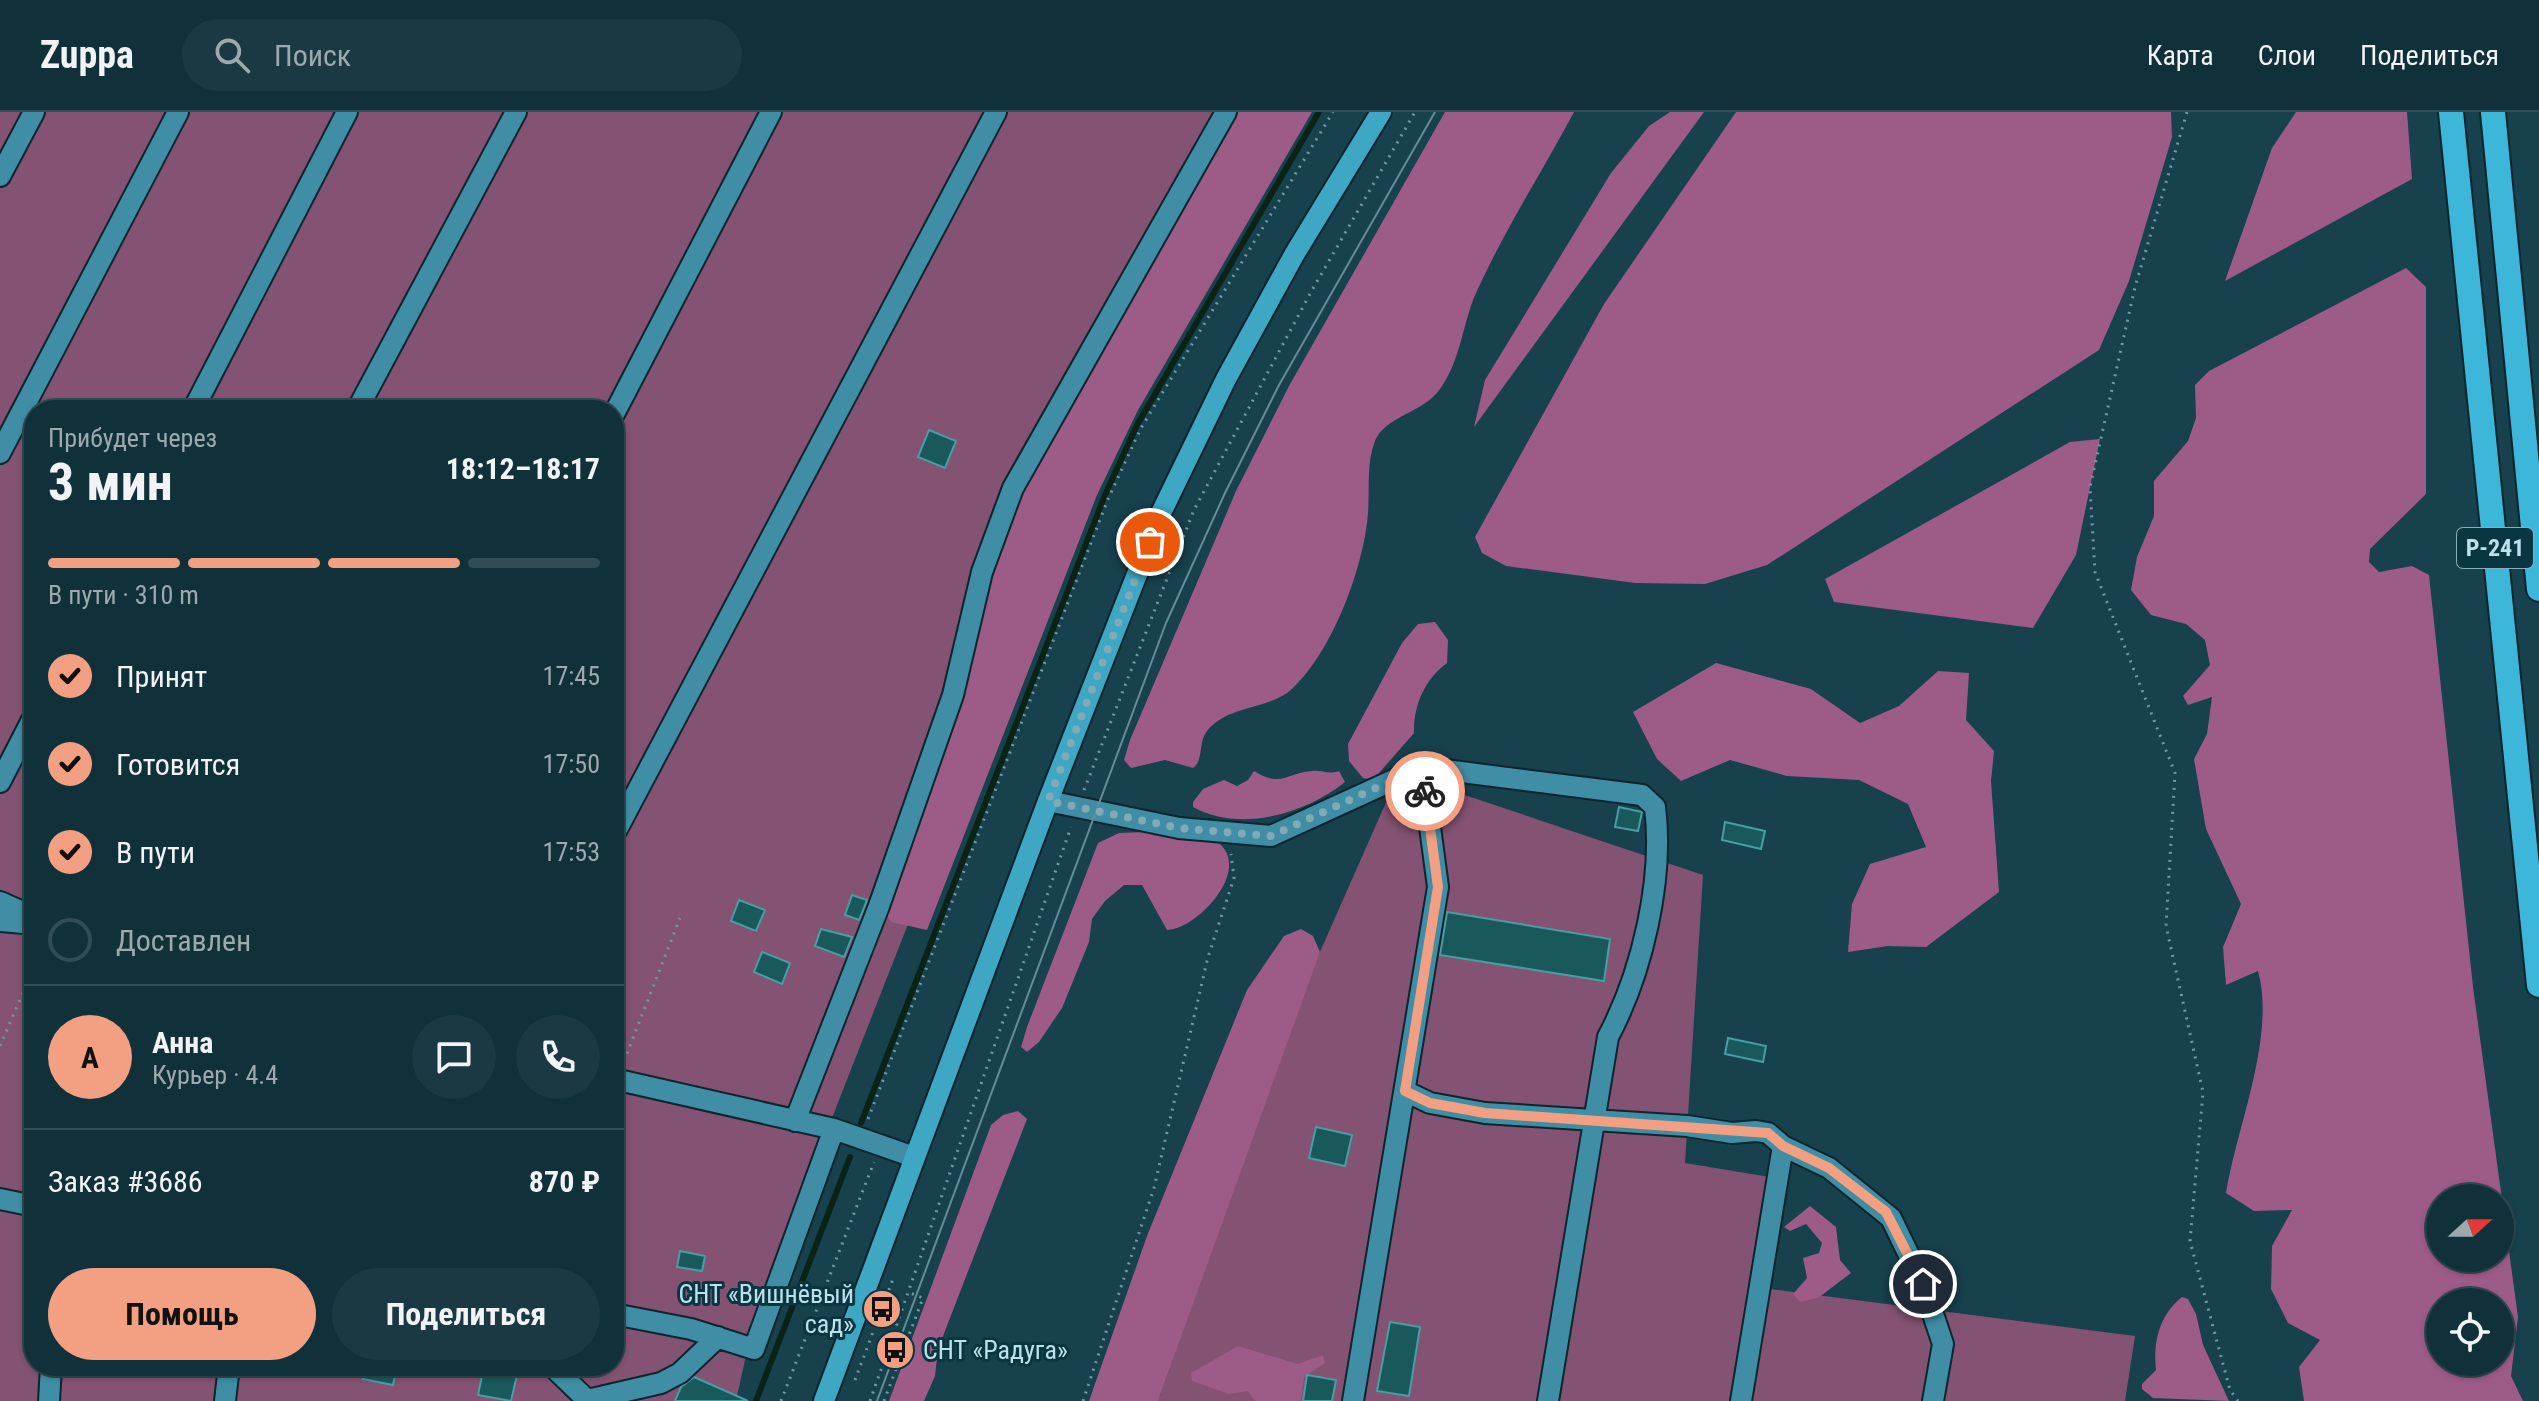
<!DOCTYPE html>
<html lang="ru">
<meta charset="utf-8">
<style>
body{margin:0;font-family:"Roboto Condensed",sans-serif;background:#1a3942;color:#f1f3f6;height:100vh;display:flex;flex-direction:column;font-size:30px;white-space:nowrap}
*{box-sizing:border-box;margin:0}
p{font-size:26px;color:#9ca9af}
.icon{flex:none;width:44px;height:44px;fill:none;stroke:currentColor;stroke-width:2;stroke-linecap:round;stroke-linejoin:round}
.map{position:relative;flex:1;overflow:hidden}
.side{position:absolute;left:24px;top:288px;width:600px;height:976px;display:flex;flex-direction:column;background:#11313a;border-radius:32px;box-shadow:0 2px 6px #0004,0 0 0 2px #304c54}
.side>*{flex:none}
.needle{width:52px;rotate:69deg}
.tools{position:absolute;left:2426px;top:1072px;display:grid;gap:16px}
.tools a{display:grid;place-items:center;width:88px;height:88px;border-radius:50%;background:#11313a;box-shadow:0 2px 6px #0004,0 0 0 2px #304c54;font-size:40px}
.pin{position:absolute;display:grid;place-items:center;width:68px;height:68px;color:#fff;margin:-34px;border:4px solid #fff;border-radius:50%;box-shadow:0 2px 8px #0007}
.courier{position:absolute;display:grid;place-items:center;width:80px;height:80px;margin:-40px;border:6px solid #f3a082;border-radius:50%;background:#fff;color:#222;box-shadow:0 2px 10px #0007}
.headline em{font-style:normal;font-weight:700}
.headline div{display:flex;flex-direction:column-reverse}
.headline{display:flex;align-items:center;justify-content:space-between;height:136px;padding:0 24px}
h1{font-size:52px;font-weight:700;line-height:60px}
.bar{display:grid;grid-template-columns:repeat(4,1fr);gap:12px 8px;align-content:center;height:96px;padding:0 24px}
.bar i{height:10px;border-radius:6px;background:#304c54}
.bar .on{background:#f3a082}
.bar p{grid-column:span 4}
.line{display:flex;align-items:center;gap:20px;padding:0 24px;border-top:2px solid #304c54}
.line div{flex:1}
.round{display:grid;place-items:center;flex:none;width:84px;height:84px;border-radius:42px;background:#1a3942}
ol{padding:0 24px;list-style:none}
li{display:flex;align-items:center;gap:24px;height:88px}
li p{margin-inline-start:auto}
li .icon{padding:8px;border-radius:50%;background:#f3a082;color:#111;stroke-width:4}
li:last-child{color:#9ca9af}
li i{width:44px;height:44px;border:4px solid #304c54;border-radius:50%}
.primary-button{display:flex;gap:16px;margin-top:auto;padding:16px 24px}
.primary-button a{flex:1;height:92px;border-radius:48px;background:#f3a082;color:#111;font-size:32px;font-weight:700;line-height:92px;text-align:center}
.primary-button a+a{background:#1a3942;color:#f1f3f6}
header{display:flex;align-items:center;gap:48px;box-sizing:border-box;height:112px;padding:0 40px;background:#11313a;border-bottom:2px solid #304c54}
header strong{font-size:38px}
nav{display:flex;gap:44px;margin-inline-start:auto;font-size:28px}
.search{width:560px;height:72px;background:#1a3942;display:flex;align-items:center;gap:20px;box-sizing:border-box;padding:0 28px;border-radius:44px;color:#9ca9af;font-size:30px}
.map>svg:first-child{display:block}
</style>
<header>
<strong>Zuppa</strong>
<div class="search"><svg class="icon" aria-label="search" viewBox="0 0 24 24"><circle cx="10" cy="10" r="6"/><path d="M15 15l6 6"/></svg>Поиск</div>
<nav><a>Карта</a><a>Слои</a><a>Поделиться</a></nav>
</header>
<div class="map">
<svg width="2539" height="1289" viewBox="0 0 2539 1289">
<rect width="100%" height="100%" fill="#17414d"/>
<path fill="#845273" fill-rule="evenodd" d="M0,0H1293L1080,374L755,1202L736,1289H0ZM34,298H614V1254H34Z
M1399,661L1703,763L1685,1051L1787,1068L1770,1177L2135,1224L2125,1289H1158L1304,876Z"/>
<path fill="#9d5b87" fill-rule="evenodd" d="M1234,0H1312L1138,298L1097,383L927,818L891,810L884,797L991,456L1021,374Z
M1445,0H1574C1542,60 1504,119 1476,181C1462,213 1461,248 1440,277C1425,300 1385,304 1375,329C1366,352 1370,376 1368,401C1364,455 1333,538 1293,576C1269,599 1229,592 1207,619C1198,630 1204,648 1193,656L1165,648L1131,656L1124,648L1130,628L1236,379L1289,274Z
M1670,0H1704L1474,315L1485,268L1611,61L1649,14Z
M1736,0H2171L2172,25L2129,169L2099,238L1767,453L1705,472L1635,471L1506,454L1482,441L1475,425L1604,192Z
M2296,0H2407L2412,67L2225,169L2272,36Z
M2406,156L2426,175V382L2370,437L2369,450L2379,460L2412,454L2429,463L2473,875L2518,1205L2511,1264L2523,1289H2304L2299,1255L2320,1228L2288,1211L2271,1177L2272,1134L2292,1098L2254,1099L2226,1081C2237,1014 2276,924 2258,859L2226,873L2223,835L2241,792L2206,717L2194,647L2207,622L2212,585L2188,593L2183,584L2210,553L2205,528L2186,512L2151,503L2131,478L2137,445L2154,404V369L2188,329L2196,306L2195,273L2209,259ZM2440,1086H2500V1146H2440ZM2440,1190H2500V1250H2440Z
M2100,327L2076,443L2033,516L1834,490L1825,467L2070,330Z
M1435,510L1448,528L1447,551C1425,567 1413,594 1414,621L1373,668L1363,666L1349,649L1348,632L1402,531L1418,512Z
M1716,551L1811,577L1860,611L1899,594L1938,559L1969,561L1966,608L1994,639L1991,669L1999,780L1926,835L1888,834L1848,840L1852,792L1870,752L1926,735L1908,692L1859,668L1787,664L1730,648L1681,669L1657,647L1633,600Z
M1254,659C1282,676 1286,661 1312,659C1323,658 1328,663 1339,659L1345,670C1305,702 1240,721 1193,695V690L1203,677L1224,668L1237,674L1248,668Z
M1146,720C1166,722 1205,718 1220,732C1251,761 1195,818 1167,818L1142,773H1124L1105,789L1092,807L1089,830L1062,896L1039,930L1027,940L1021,935L1027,915L1098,731L1119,721Z
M1301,817L1313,824L1320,840L1158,1289H1089L1147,1124L1247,878L1284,824Z
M1018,999L1027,1007L938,1237L935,1264L924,1289H889L991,1013L1003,1003Z
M1810,1094L1836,1115L1840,1148L1851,1161L1818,1186L1800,1190L1793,1182L1807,1166L1803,1146L1819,1141L1822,1131L1806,1112L1790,1119L1784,1115Z
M2182,1185L2188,1187L2196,1202L2203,1233L2229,1289L2153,1286L2142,1277V1272L2156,1258C2153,1231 2159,1203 2182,1185Z
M1238,1234L1298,1252L1323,1243L1325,1251L1304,1265L1301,1289H1255L1248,1279L1229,1282L1192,1269L1191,1261Z"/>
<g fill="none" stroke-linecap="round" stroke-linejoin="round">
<path stroke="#092417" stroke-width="6" d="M861,1011L1105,383L1137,313L1319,0
M756,1289L850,1045"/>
</g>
<path fill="#19595c" stroke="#479ea3" stroke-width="2" d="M929,318L956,329L945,356L918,345Z
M1619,695L1642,700L1638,719L1615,715Z
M1725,710L1765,719L1761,737L1722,728Z
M852,783L867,788L859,808L845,803Z
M739,788L765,798L756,819L731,809Z
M1447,800L1610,827L1604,869L1440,843Z
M821,817L852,825L844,845L815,834Z
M762,840L790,851L782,872L754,860Z
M1728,926L1766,934L1763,950L1725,942Z
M1316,1015L1352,1023L1345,1054L1309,1046Z
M680,1139L705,1144L702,1159L677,1155Z
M1390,1210L1420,1215L1409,1284L1377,1279Z
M366,1254H397L393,1273L363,1267Z
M484,1254H519L511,1289L478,1283Z
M1307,1263L1336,1268L1332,1289H1303Z
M694,1265L748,1289H675L681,1275Z"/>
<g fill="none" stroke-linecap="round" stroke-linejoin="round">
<g stroke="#0d252d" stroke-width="24">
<path id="minor" d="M0,64L34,0
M193,298L347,0
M357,298L516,0
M614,302L771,0
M0,341L178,0
M1422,655L1642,683L1655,695C1664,768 1642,861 1608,925L1548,1289
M0,670L34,604
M1048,689L1179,716L1271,724L1422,655L1438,775L1353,1289
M614,723L996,0
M0,790L34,805
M0,809L34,812
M614,967L834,1017L914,1045
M1405,979L1430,991L1485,1001L1687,1014L1732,1021L1756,1019L1768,1021L1783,1034L1829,1056L1891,1106L1923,1172L1943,1232L1933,1289
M795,1009L879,794L953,583L982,460L1013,376L1226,0
M0,1087L34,1094
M614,1202L691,1217L754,1237L834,1017
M552,1254L585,1286
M49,1289L51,1254
M225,1289L229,1254
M583,1289L661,1271L680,1261L718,1225
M1741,1289L1783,1034"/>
</g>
<g stroke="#0d252d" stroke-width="24">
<path id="major" d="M824,1289L1048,689L1161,401L1226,267L1294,143L1381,0"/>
</g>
<g stroke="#0d252d" stroke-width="28">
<path id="highway" d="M2451,0L2539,873
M2493,0L2539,477"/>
</g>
<path stroke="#7299a5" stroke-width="3" stroke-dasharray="2 6" stroke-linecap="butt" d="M2187,0L2135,175L2090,375L2095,460L2175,661L2166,814L2203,980L2190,1129L2230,1278L2238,1289
M1084,678L1194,398L1311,180L1415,0
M0,934L34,855
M624,949L680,806
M868,1007L1108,387L1141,316L1333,0
M855,1268L893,1167
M781,1289L874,1050
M870,1289L1071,715
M884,1289L923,1186L910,1181
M1083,1289L1154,1076L1208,845L1234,766L1231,742"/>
<use href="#minor" stroke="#3f8ea5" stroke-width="20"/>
<use href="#major" stroke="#3da7c4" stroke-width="20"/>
<use href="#highway" stroke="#3cb7d9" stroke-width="24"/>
<path stroke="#658c98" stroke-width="2" d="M877,1289L1166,511L1225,381L1279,273L1435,0"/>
</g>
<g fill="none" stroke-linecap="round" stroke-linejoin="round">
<path stroke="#82a9b5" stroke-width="8" stroke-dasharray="0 14.4" d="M1150,430L1048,689L1179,716L1271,724L1422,655L1425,679"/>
<path stroke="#f3a082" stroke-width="10" d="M1425,679L1438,775L1405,979L1430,991L1485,1001L1768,1021L1783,1034L1829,1056L1886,1100L1923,1172"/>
</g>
<defs>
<g id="bus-disc" transform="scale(2)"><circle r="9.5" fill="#f3a082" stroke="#0a3642"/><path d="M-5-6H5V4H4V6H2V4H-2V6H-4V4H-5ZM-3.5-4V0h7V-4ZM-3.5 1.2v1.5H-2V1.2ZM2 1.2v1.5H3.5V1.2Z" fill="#111"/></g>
</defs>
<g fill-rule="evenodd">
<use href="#bus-disc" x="882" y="1197"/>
<use href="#bus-disc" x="895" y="1238"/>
</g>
<g text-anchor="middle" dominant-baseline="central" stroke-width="6" stroke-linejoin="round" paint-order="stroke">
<rect fill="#0a3642" stroke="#87aeba" stroke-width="2" x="2457" y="416" width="76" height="40" rx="6"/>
<g font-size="24" font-weight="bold" fill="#bce1ed">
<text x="2495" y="436">Р-241</text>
</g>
<g font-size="26" fill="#bce1ed" stroke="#0a3642" text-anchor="end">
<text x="854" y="1182">СНТ «Вишнёвый<tspan x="854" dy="30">сад»</tspan></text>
<text x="923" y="1238" text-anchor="start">СНТ «Радуга»</text>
</g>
</g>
</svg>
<div class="tools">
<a><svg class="needle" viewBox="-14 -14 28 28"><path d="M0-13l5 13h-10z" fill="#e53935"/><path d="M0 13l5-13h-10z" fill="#9ca9af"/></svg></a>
<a><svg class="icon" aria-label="locate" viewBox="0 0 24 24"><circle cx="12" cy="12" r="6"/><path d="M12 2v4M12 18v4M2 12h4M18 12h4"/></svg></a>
</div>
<div class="pin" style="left:1150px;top:430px;background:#ea580c"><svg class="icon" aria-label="bag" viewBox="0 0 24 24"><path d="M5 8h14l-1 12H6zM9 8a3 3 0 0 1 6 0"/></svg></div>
<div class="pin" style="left:1923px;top:1172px;background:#1f2937"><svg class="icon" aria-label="home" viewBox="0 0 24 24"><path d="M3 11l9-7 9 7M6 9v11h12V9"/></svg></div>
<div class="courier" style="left:1425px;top:679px"><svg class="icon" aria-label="bike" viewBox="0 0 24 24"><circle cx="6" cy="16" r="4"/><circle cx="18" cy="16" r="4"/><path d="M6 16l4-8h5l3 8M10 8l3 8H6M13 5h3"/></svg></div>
<section class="side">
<div class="headline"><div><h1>3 мин</h1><p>Прибудет через</p></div><em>18:12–18:17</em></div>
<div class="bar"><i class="on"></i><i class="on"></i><i class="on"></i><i></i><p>В пути · 310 m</p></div>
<ol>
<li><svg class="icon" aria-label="check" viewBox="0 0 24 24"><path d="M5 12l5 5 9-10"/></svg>Принят<p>17:45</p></li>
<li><svg class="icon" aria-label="check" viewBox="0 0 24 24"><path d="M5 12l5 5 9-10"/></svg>Готовится<p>17:50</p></li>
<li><svg class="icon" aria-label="check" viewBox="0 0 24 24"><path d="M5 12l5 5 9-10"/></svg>В пути<p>17:53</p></li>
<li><i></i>Доставлен</li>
</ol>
<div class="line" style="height:144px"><b class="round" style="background:#f3a082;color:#111">А</b><div><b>Анна</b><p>Курьер · 4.4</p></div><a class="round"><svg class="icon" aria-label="chat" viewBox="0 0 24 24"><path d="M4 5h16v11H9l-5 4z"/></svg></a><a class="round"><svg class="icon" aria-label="phone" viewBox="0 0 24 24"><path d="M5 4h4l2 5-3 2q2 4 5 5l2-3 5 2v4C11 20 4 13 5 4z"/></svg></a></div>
<div class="line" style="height:104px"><div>Заказ #3686</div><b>870 ₽</b></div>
<div class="primary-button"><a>Помощь</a><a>Поделиться</a></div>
</section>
</div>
